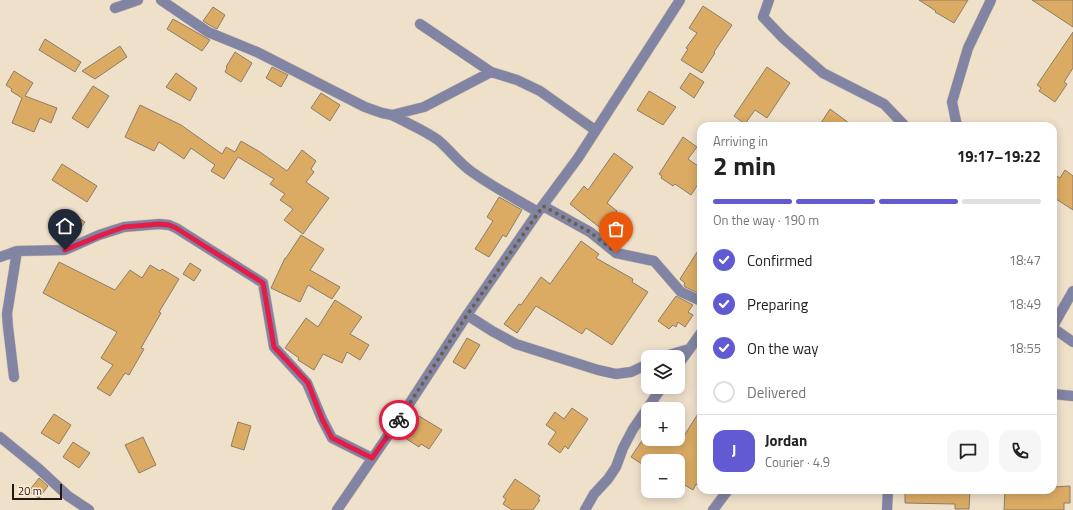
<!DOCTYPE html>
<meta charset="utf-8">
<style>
body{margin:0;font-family:"Titillium Web",sans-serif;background:#f6f6f6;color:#222;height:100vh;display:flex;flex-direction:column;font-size:15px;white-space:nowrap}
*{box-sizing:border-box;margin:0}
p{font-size:13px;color:#767676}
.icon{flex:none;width:22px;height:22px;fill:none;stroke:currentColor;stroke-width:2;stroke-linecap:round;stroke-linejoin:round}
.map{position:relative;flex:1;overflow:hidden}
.sheet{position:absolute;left:697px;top:122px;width:360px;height:372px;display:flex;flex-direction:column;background:#fff;border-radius:12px;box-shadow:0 2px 10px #0003}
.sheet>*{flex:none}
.fabs{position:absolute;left:641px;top:350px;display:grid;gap:8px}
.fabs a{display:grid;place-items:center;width:44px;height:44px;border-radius:8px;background:#fff;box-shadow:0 2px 10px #0003;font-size:20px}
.scale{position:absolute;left:12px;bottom:10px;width:50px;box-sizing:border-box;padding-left:4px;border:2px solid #1f1a12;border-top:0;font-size:11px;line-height:14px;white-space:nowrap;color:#1f1a12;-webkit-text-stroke:3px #fdedd7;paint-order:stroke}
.pin{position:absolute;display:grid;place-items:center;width:34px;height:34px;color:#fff;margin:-41px -17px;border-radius:50% 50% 50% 0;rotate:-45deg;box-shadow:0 0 4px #0007}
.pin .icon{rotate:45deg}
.courier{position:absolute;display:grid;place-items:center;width:40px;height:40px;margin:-20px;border:3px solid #e11d48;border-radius:50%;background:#fff;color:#222;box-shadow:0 1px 5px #0007}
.headline em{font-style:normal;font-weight:700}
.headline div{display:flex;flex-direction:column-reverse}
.headline{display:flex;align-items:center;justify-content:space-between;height:68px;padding:0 16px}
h1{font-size:26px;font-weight:700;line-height:30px}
.bar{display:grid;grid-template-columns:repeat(4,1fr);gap:6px 4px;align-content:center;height:48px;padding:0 16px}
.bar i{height:5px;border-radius:3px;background:#e0e0e0}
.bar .selected{background:#625ad3}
.bar p{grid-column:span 4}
.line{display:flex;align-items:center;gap:10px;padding:0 16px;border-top:1px solid #e0e0e0}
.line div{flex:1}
.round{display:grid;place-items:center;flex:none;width:42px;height:42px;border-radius:12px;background:#f6f6f6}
ol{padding:0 16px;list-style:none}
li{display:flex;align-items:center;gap:12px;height:44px}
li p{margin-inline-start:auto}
li .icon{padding:4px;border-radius:50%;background:#625ad3;color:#fff;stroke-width:4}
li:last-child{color:#767676}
li i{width:22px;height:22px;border:2px solid #e0e0e0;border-radius:50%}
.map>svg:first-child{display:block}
</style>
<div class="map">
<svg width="1073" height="510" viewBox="0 0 1073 510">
<rect width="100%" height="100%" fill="#efe0ca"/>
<path fill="#dbab64" stroke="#8c7d6a" d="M919,0H968L954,23L935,12L936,11Z
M1032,0H1073V27Z
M703,6L732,25L714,52L715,53L702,73L681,60L688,49L686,48L697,33L689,28Z
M213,7L225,15L217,29L211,26L203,21Z
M173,19L210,40L202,51L167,29Z
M1073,32V68L1064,82L1067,84L1055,102L1039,91L1041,88L1037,85Z
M45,39L81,62L75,72L39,50Z
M120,46L127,57L95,79L82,71Z
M235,52L252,63L241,82L225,72L227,68L226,67Z
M272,67L288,75L281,87L266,78Z
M767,67L790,83L767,118L755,110L745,124L734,116Z
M14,71L33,83L25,96L57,108L51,123L40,118L34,132L12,123L22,98L11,91L12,89L6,85Z
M176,73L197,88L190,101L166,87Z
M690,73L704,82L694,98L680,88Z
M93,86L109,96L88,128L72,118Z
M649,91L676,107L663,125L637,110Z
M321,93L340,105L330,121L311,108Z
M140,105L181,125L222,154L226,147L235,152L241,141L260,152L287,171L302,150L316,161L311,169L314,172L306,182L329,198L303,234L284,220L293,209L280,200L285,194L270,184L274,179L238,157L224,179L211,171L215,165L191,148L184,159L159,142L154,151L125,137Z
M830,109L853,126H819Z
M683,137L697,147L688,159L701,168V180L691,195L675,184L673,186L661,178L662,176L659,174Z
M614,153L633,167L607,203L617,211L603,230L570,204L584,186L588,190Z
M62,164L97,186L87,202L52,180Z
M1065,170L1073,176V210L1053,197V174L1060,178Z
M499,197L522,210L506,237L503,235L489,257L475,249L493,221L487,217Z
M67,210L85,222L73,239L66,243L49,232L59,217L61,219Z
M301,235L324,249L310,270L340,287L332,299L308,285L300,302L271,288L285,258H286Z
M581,241L599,254L596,258L633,279L632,282L648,292L612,345L586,328L582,334L536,306L517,333L504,324L519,304L521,305L541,277L550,284Z
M701,246V292L700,294L685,287L684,285L685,283L680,279Z
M59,262L115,290L130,270L142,278L150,265L160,271L162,269L179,279L159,312L161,313L141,348L144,349L129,375L125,373L110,396L97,388L113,365L101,358L117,332L43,293Z
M190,263L201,270L194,281L183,274Z
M676,296L693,305L688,312L693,315L685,327L678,322L676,327L673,325L669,329L658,321Z
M335,300L362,317L350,334L369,345L360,360L347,352L342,363L323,354L314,370L298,360L299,358L285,348L306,318L318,327Z
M467,338L480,345L465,369L453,362Z
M572,408L588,419L568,449L565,446L560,453L548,444L556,432L546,425L555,412L564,419Z
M701,409V487L696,484L693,490L678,481V461H644L642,464L631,457L643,439H682Z
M54,414L71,425L59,444L41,433Z
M419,416L442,430L429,449L421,444L419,447L405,438Z
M238,422L251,426L244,450L231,446Z
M143,437L156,465L139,473L125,445Z
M73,442L90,453L79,468L63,457Z
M39,478L48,486L39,498L29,491Z
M515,479L540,496L538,499L540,500L533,510H512L503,504L506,499L503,497Z
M1070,486V503H1064V510H1004L1005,490H1053V487Z
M905,490H970L969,509H955V504L905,503Z"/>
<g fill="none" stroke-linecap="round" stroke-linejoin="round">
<g stroke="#cabca9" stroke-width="11">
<path id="minor" d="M161,0L208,32L257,52L365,107L382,113L392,115L424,107L491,72
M769,0L763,17L783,38L823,73L884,104L905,126
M115,8L138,0
M420,24L491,72L517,80L540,91L595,130
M392,115C407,123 424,130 438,140C450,150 459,163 472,172C493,187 516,199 538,212
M957,126L952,102L968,48L991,0
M543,206L590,232L616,253L654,261L681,292L701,301
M0,257L17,251L65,250L99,235L124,227L159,224L169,225L176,228L263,283L274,347L307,383L322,419L332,438L372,458
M467,315L492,331L516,344L598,370L616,374L631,372L648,364
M1053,326L1073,291
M1053,328L1073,342
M662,357L689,349
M678,365L701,333
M14,377L8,327L7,314L17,251
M1053,394L1073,396
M0,437L38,468L68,496L89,510
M337,510L402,415L467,315L538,212L578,158L680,0
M585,510L594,494L608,479L616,467L623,448L633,429L662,387
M713,510L728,490
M887,510L888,490"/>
</g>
<use href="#minor" stroke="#8284a4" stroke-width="10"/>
</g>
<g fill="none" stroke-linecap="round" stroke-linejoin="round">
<path stroke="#685f52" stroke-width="4" stroke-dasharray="0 7.2" d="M399,420L467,315L543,206L590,232L616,253"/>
<path stroke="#e11d48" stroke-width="5" d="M65,250L99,236L124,227L159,224L169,225L176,228L263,283L274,347L308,383L322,419L332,438L372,458L399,420"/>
</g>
</svg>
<div class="fabs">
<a><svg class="icon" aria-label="layers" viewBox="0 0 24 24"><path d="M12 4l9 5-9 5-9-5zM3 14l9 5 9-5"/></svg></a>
<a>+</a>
<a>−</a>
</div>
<div class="scale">20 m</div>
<div class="pin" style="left:616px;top:253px;background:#ea580c"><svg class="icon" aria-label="bag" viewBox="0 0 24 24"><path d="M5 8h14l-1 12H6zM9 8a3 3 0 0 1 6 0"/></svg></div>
<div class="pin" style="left:65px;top:250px;background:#1f2937"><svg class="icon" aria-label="home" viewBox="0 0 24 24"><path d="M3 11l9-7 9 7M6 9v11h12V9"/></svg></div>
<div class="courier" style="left:399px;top:420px"><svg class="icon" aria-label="bike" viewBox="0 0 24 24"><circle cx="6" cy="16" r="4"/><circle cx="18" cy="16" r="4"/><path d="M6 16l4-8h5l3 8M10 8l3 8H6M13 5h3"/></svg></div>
<section class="sheet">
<div class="headline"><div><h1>2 min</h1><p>Arriving in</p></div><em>19:17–19:22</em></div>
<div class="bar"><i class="selected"></i><i class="selected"></i><i class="selected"></i><i></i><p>On the way · 190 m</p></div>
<ol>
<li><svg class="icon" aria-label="check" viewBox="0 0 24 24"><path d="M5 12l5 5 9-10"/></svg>Confirmed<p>18:47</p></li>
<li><svg class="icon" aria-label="check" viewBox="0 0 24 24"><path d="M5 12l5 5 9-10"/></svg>Preparing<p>18:49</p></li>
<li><svg class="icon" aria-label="check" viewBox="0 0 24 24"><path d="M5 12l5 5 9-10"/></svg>On the way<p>18:55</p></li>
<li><i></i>Delivered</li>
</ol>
<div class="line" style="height:72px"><b class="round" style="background:#625ad3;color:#fff">J</b><div><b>Jordan</b><p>Courier · 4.9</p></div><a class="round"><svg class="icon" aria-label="chat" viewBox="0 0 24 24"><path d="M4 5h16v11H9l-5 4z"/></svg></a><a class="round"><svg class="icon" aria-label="phone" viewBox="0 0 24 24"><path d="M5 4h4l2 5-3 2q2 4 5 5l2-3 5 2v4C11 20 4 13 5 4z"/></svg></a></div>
</section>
</div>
